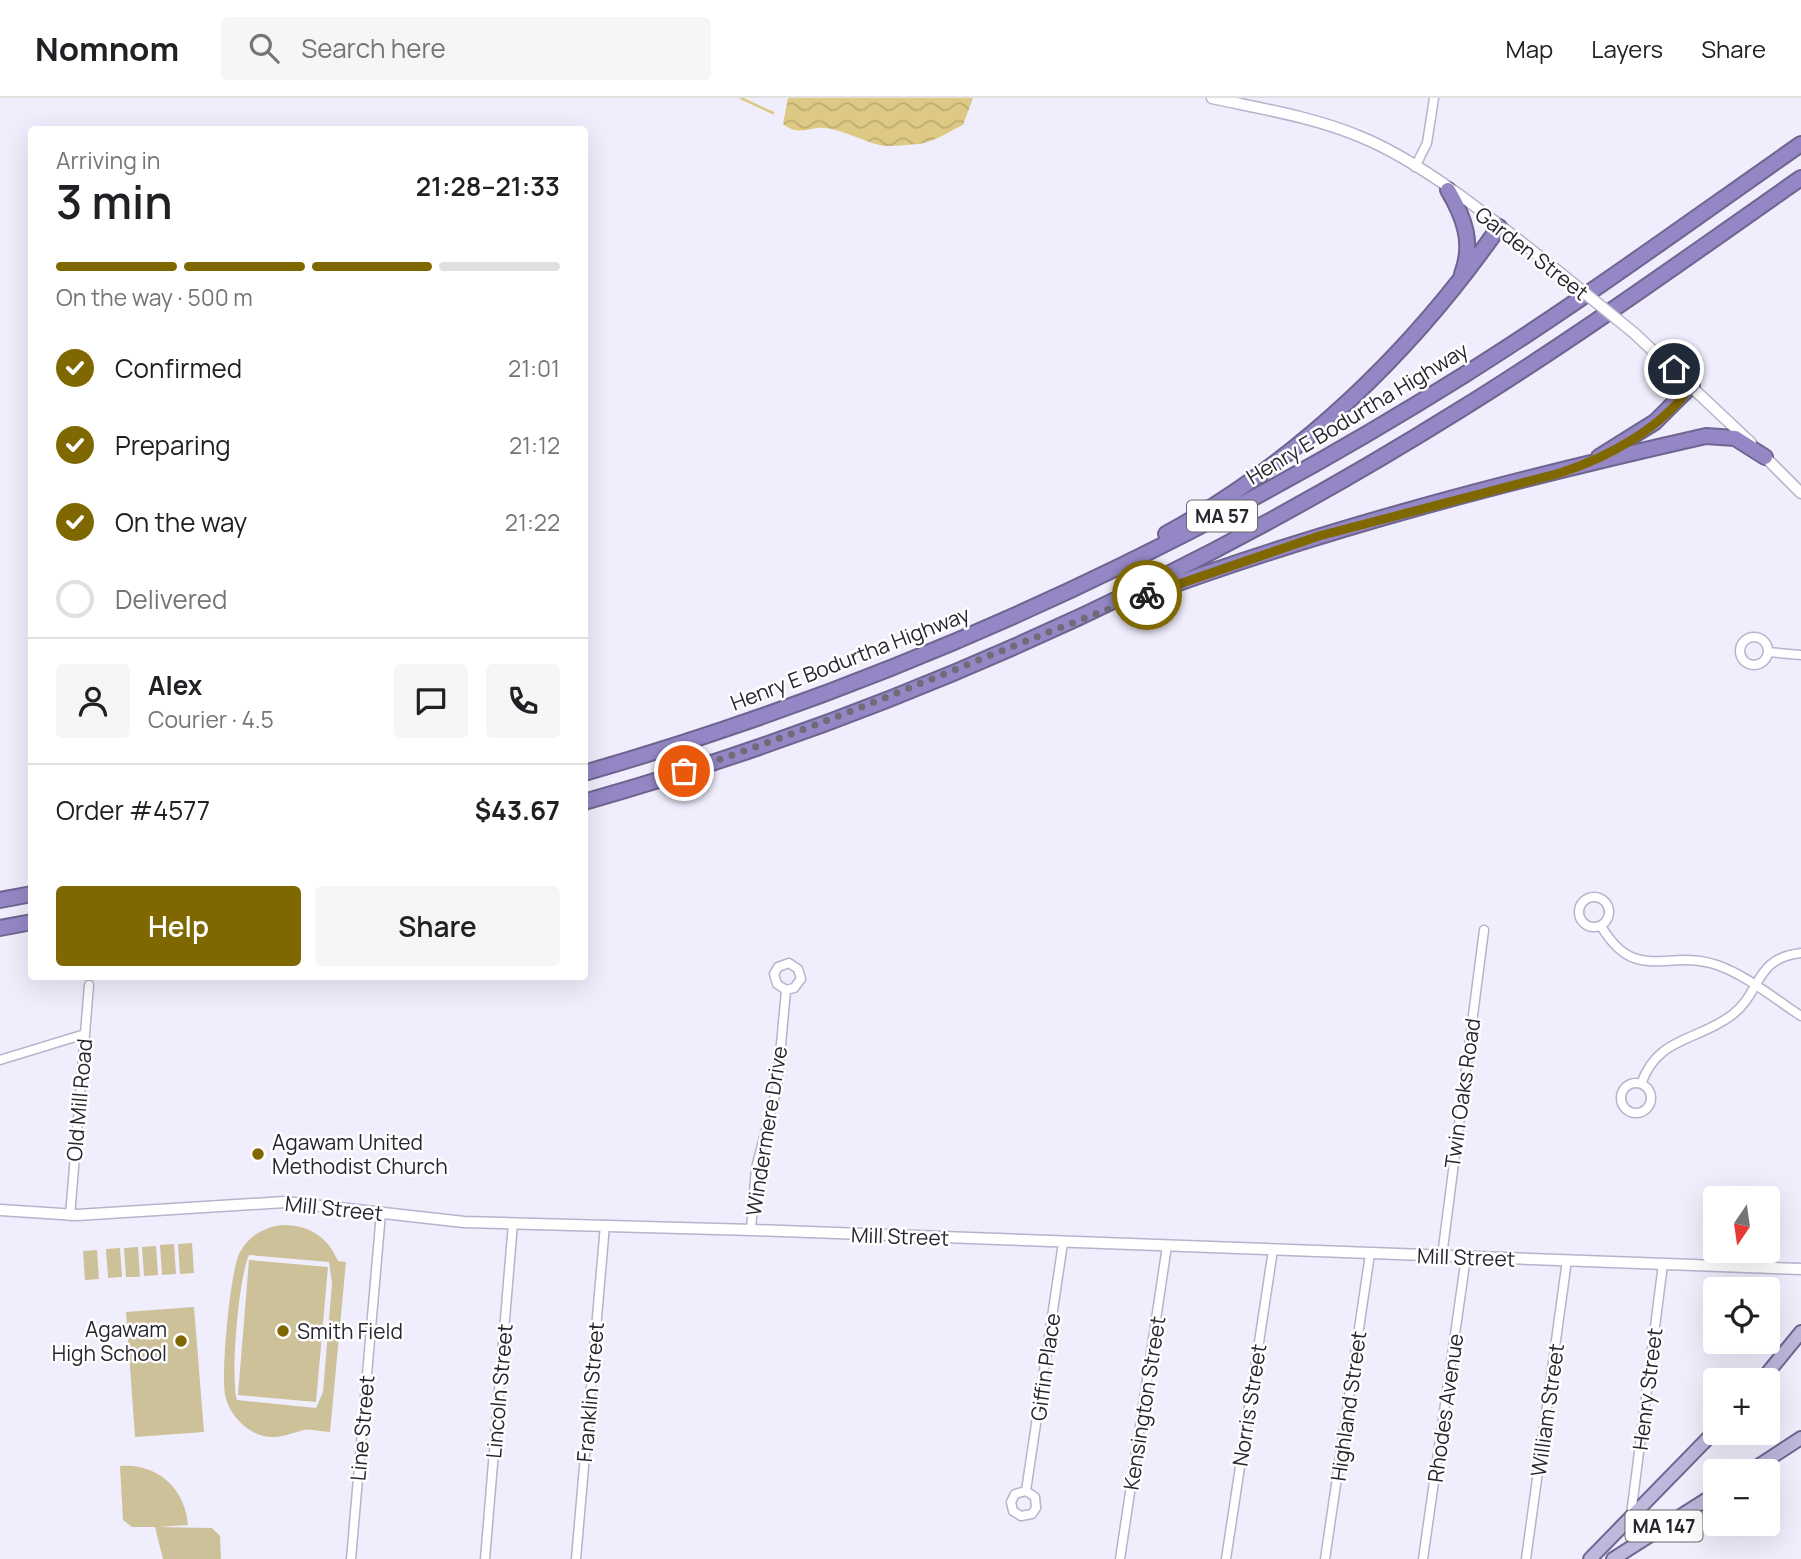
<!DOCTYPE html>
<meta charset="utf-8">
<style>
body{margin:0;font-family:Manrope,sans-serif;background:#f6f6f6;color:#202124;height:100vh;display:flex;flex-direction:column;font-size:26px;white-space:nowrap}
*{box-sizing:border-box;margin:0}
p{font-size:23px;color:#757577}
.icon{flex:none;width:38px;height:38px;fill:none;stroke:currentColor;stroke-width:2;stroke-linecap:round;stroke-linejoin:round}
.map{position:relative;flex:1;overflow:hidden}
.details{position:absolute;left:28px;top:28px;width:560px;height:854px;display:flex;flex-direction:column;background:#fff;border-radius:7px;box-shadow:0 7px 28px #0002}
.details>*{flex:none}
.needle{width:46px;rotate:193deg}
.tools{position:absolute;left:1703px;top:1088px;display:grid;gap:14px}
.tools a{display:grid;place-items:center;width:77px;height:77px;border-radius:7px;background:#fff;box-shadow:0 7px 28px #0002;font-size:35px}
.pin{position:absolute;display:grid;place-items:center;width:60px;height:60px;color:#fff;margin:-30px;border:4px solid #fff;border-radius:50%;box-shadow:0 2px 7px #0007}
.courier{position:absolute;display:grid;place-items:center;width:70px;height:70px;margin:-35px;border:5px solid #7f6800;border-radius:50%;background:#fff;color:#222;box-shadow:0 2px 9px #0007}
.summary em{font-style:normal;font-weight:600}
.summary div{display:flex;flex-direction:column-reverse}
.summary{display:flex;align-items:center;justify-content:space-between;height:119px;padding:0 28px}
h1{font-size:46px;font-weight:600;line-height:52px}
.bar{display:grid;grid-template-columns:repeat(4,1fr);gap:10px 7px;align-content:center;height:84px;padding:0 28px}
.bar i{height:9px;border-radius:5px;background:#e0e0e0}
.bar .selected{background:#7f6800}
.bar p{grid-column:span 4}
.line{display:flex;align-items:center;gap:18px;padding:0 28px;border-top:2px solid #e0e0e0}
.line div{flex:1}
.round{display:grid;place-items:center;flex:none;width:74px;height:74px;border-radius:7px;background:#f6f6f6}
ol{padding:0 28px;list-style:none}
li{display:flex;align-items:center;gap:21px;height:77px}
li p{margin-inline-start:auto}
li .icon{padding:7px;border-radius:50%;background:#7f6800;color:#fff;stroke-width:4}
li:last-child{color:#757577}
li i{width:38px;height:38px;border:4px solid #e0e0e0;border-radius:50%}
.cta{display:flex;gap:14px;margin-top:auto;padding:14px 28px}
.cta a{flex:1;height:80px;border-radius:7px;background:#7f6800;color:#fff;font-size:28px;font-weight:600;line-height:80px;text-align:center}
.cta a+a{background:#f6f6f6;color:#202124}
header{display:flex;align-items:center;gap:42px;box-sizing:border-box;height:98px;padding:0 35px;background:#fff;border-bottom:2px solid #e0e0e0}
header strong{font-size:33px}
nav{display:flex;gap:38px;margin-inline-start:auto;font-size:24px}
.search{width:490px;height:63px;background:#f6f6f6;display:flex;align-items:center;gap:18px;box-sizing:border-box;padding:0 24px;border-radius:7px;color:#757577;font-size:26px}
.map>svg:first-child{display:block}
</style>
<header>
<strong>Nomnom</strong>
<div class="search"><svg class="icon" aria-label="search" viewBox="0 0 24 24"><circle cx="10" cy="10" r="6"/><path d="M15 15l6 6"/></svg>Search here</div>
<nav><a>Map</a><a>Layers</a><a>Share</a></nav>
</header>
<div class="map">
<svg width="1801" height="1461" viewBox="0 0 1801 1461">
<defs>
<pattern id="water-waves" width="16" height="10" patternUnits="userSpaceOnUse" patternTransform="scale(1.75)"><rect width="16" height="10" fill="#ddc983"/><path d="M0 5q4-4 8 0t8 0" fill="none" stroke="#beac71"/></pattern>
</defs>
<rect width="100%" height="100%" fill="#f0edfd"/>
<path fill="#cdc199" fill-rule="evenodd" d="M283,1127C309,1127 328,1139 338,1163L346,1164L330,1334C323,1334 311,1331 304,1332C285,1337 272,1344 253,1334C239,1326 228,1312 225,1297C221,1276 230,1172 240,1154C249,1137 265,1129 283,1127ZM249,1157L329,1164L332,1185L323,1294L316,1310L237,1302C230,1280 239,1177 249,1157Z
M192,1145L194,1175L180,1176L178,1146Z
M174,1146L176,1176L162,1177L160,1147Z
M156,1148L158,1177L144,1178L142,1149Z
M138,1149L140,1179H126L124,1150Z
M120,1150L122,1179L108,1180L106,1151Z
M97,1152L99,1181L85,1182L83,1153Z
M249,1162L328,1169L316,1304L238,1297Z
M194,1209L204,1334L135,1339L126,1214Z
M120,1368C157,1365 185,1390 188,1427L158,1429L212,1430L220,1438L221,1461H163L155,1429H132L123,1422Z"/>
<path fill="url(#water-waves)" d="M788,0H973L963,27C950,33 932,45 918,46C908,47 895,48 886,48C871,48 838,28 818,30C803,32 796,36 783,26Z"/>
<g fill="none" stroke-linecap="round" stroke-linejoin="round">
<path stroke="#ddc983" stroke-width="2.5" d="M741,0L773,15"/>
<g stroke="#b7b3cc" stroke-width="11">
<path id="minor" d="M1415,69L1427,45L1434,0
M1740 553a14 14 0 1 1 28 0a14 14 0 1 1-28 0Z
M1768,554L1801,557
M1579 814a15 15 0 1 1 30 0a15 15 0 1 1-30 0Z
M1601,828C1636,887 1667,850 1717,867C1746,877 1775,901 1801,918
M0,962L85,936
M1621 1000a15 15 0 1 1 30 0a15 15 0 1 1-30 0Z
M1641,986C1658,938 1696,944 1732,917C1762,894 1754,860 1801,855
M70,1118L89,887
M751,1131L756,1070L777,990L786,892L794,890L801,881L798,871L789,865L778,869L774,876L777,886L786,892
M1442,1158L1484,832
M1026,1393L1035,1399L1036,1410L1032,1416L1021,1418L1013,1413L1011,1404L1015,1396L1026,1393L1063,1145
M1631,1417L1663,1166
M351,1461L381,1115
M485,1461L513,1125
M576,1461L605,1127
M1120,1461L1167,1148
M1226,1461L1273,1152
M1325,1461L1370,1156
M1423,1461L1466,1159
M1526,1461L1567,1162"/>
</g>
<g stroke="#b7b3cc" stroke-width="13">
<path id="tertiary" d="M1212,0C1262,11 1314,19 1361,39C1427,66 1502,129 1559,174
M1634,235L1751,345
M1762,356L1801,395
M0,1112L77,1117L285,1104L464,1124L753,1132L1801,1171"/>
</g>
<g stroke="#6e6590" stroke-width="16">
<path id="primary" d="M1761,1283L1801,1234
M1749,1374L1801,1340
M1590,1461L1715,1333
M1613,1461L1715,1396"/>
</g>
<g stroke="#6e6590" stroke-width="18">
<path id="motorway" d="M1448,92C1464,119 1474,145 1462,176
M1599,359L1655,324L1692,287
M1166,436C1299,363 1413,253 1499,129
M1143,498C1326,430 1516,381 1706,338L1735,340L1765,359
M584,675C895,586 1191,448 1464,277C1579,205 1689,124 1801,46
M584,704C892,617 1187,482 1458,313C1576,240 1688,159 1801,80
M0,802L32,796
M0,830L32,824"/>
</g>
<use href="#minor" stroke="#fff" stroke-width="8"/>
<use href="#tertiary" stroke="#fff" stroke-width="10"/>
<use href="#primary" stroke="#bfb7dc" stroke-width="12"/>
<use href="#motorway" stroke="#9587c5" stroke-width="14"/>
<g stroke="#b7b3cc" stroke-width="13" stroke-linecap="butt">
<path id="tertiary-bridge" d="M1559,174L1634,235"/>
</g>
<use href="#tertiary-bridge" stroke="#fff" stroke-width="10"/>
</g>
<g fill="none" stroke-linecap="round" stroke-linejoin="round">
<path stroke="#6d6c77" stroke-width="7" stroke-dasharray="0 12.6" d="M684,673C842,623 991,553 1147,497"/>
<path stroke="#7f6800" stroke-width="9" d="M1147,497L1319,438L1560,375C1609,359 1662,330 1692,287L1674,271"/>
</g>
<g fill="#7f6800" stroke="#fff" stroke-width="2.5">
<circle cx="258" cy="1056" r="7"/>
<circle cx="283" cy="1233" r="7"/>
<circle cx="181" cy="1243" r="7"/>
</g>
<g text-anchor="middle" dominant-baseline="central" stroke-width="5" stroke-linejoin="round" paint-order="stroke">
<g fill="#fff" stroke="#68676d" stroke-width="2">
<rect x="1187" y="402.5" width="70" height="31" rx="5"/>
<rect x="1625.5" y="1412.5" width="77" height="31" rx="5"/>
</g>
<g font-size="19" font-weight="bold" fill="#27262f">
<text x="1222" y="418">MA 57</text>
<text x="1664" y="1428">MA 147</text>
</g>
<g font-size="21" fill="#27262f" stroke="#fff">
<text transform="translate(1532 155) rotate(38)">Garden Street</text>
<text transform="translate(1357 315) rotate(-31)">Henry E Bodurtha Highway</text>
<text transform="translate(850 560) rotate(-21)">Henry E Bodurtha Highway</text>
<text transform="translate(1462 995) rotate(-82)">Twin Oaks Road</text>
<text transform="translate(79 1002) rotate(-85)">Old Mill Road</text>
<text transform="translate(766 1033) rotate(-81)">Windermere Drive</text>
<text transform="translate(334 1110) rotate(6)">Mill Street</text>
<text transform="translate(900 1138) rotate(2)">Mill Street</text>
<text transform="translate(1466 1159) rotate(2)">Mill Street</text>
<text transform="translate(1045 1269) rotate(-82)">Giffin Place</text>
<text transform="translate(1647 1291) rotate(-83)">Henry Street</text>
<text transform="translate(499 1293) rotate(-85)">Lincoln Street</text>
<text transform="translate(590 1294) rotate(-85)">Franklin Street</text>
<text transform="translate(1144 1305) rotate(-81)">Kensington Street</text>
<text transform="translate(1249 1307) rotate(-81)">Norris Street</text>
<text transform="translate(1348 1308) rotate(-82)">Highland Street</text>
<text transform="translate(1445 1310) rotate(-82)">Rhodes Avenue</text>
<text transform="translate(1547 1312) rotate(-82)">William Street</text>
<text transform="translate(362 1330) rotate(-85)">Line Street</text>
</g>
<g font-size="21" fill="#27262f" stroke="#fff" text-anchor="start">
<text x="272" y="1044">Agawam United<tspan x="272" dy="24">Methodist Church</tspan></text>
<text x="167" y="1231" text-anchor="end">Agawam<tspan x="167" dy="24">High School</tspan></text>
<text x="297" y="1233">Smith Field</text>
</g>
</g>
</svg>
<div class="tools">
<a><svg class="needle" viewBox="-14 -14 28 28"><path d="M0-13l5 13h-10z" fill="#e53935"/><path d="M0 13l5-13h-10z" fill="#757577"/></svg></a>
<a><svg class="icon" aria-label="locate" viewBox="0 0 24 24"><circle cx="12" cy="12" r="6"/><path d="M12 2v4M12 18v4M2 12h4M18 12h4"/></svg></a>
<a>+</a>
<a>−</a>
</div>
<div class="pin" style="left:684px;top:673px;background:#ea580c"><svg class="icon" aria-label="bag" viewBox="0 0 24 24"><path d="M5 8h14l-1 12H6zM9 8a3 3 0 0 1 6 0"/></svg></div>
<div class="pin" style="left:1674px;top:271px;background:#1f2937"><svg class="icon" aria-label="home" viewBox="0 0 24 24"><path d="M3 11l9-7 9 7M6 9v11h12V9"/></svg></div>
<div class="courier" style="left:1147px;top:497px"><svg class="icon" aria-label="bike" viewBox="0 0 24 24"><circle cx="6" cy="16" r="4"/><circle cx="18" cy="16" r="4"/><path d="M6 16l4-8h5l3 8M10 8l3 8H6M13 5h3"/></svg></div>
<section class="details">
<div class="summary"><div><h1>3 min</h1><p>Arriving in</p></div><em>21:28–21:33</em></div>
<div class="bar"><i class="selected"></i><i class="selected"></i><i class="selected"></i><i></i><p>On the way · 500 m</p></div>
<ol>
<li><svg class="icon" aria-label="check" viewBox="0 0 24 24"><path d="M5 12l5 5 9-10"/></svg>Confirmed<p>21:01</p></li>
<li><svg class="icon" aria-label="check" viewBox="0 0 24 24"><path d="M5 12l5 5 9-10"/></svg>Preparing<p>21:12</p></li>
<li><svg class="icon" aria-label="check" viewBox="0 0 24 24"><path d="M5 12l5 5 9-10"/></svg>On the way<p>21:22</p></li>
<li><i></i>Delivered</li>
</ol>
<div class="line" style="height:126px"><a class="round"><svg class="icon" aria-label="person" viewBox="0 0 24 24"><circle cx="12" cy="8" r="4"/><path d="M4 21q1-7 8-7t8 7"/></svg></a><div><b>Alex</b><p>Courier · 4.5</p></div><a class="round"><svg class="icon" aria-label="chat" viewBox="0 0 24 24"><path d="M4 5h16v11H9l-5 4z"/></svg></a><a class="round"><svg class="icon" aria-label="phone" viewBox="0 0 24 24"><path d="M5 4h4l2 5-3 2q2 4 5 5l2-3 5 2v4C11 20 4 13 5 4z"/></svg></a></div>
<div class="line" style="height:91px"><div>Order #4577</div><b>$43.67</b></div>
<div class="cta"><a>Help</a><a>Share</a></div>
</section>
</div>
